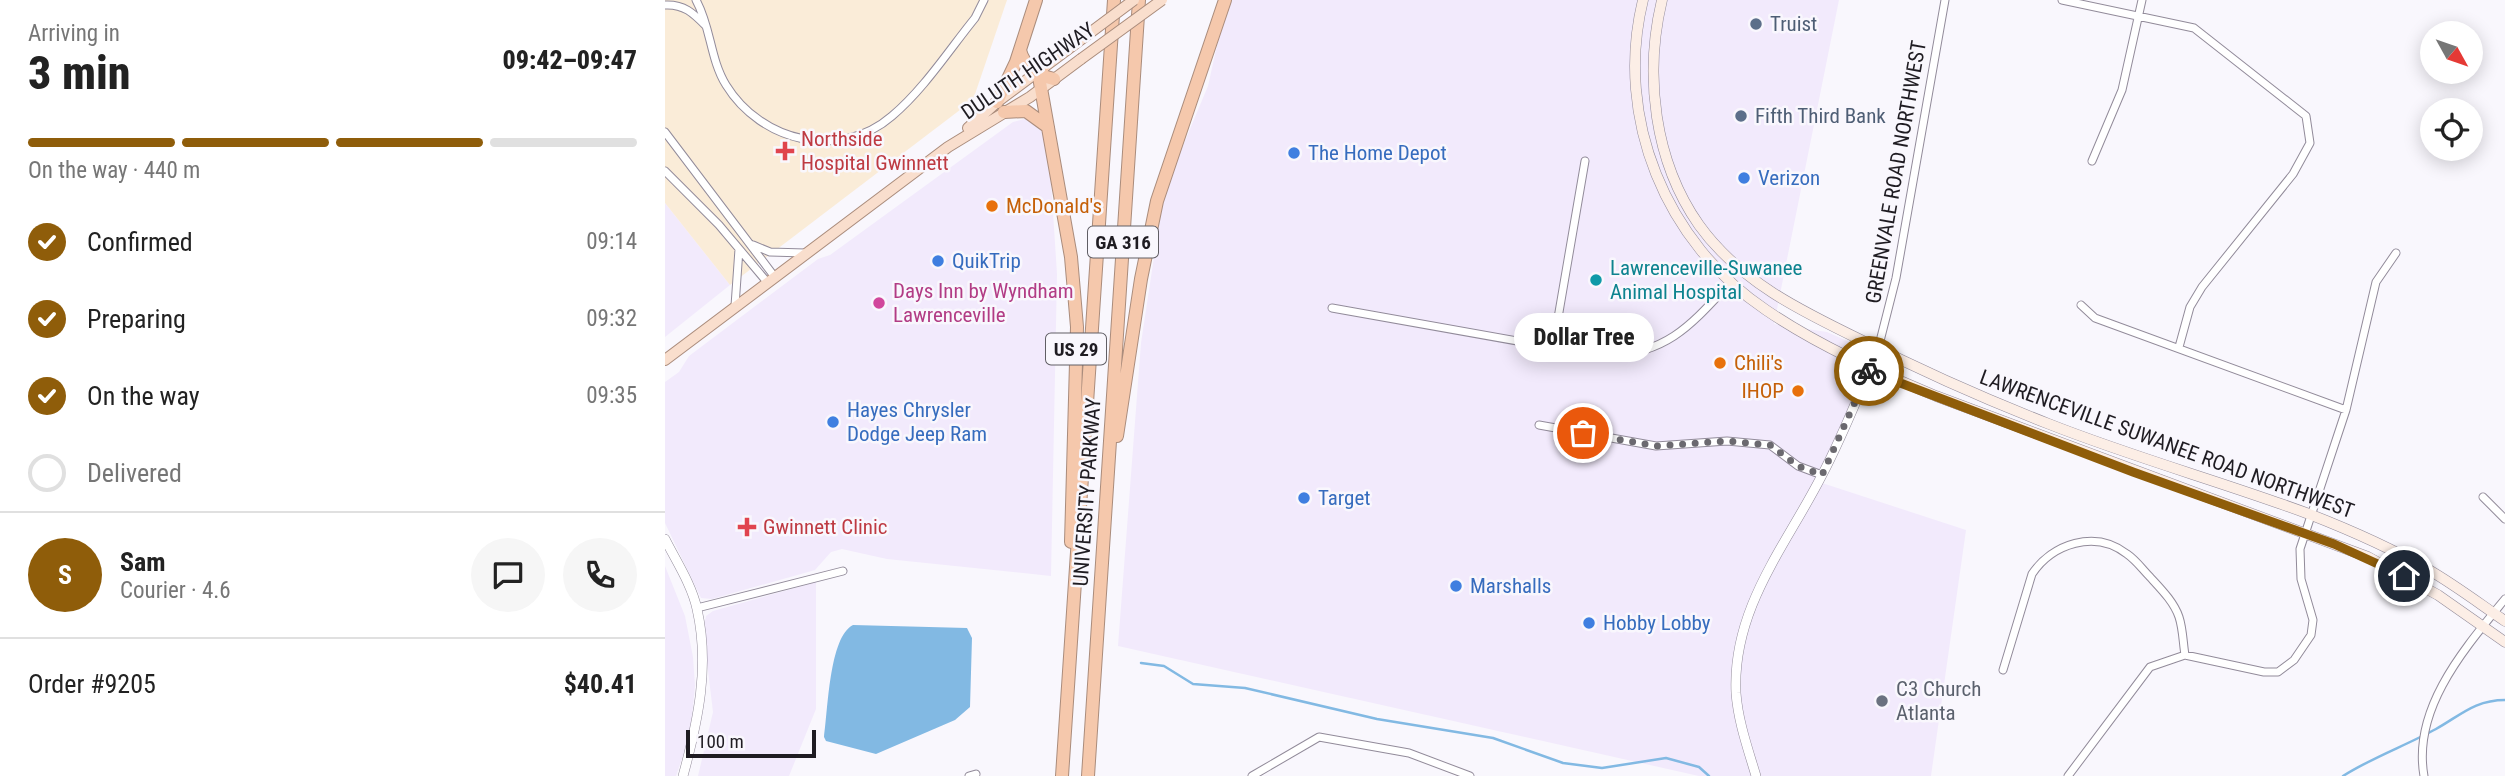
<!DOCTYPE html>
<meta charset="utf-8">
<style>
body{margin:0;font-family:"Roboto Condensed",sans-serif;background:#f6f6f6;color:#222;height:100vh;display:flex;flex-direction:column;font-size:26px;white-space:nowrap}
*{box-sizing:border-box;margin:0}
p{font-size:23px;color:#767676}
.icon{flex:none;width:38px;height:38px;fill:none;stroke:currentColor;stroke-width:2;stroke-linecap:round;stroke-linejoin:round}
.map{position:relative;flex:1;overflow:hidden}
.drawer{display:flex;flex-direction:column;background:#fff;width:665px}
.drawer>*{flex:none}
.needle{width:46px;rotate:130deg}
.controls{position:absolute;left:1755px;top:21px;display:grid;gap:14px}
.controls a{display:grid;place-items:center;width:63px;height:63px;border-radius:50%;background:#fff;box-shadow:0 4px 18px #0003;font-size:35px}
.scale{position:absolute;left:21px;bottom:18px;width:130px;box-sizing:border-box;padding-left:7px;border:4px solid #1f1c22;border-top:0;font-size:19px;line-height:24px;white-space:nowrap;color:#1f1c22;-webkit-text-stroke:5px #f9f7fd;paint-order:stroke}
.pin{position:absolute;display:grid;place-items:center;width:60px;height:60px;color:#fff;margin:-30px;border:4px solid #fff;border-radius:50%;box-shadow:0 2px 7px #0007}
.courier{position:absolute;display:grid;place-items:center;width:70px;height:70px;margin:-35px;border:5px solid #8f5d0a;border-radius:50%;background:#fff;color:#222;box-shadow:0 2px 9px #0007}
.bubble{position:absolute;height:49px;border-radius:24px;background:#fff;box-shadow:0 4px 18px #0003;font-size:23px;font-weight:800;line-height:49px;text-align:center}
.headline em{font-style:normal;font-weight:800}
.headline div{display:flex;flex-direction:column-reverse}
.headline{display:flex;align-items:center;justify-content:space-between;height:119px;padding:0 28px}
h1{font-size:46px;font-weight:800;line-height:52px}
.bar{display:grid;grid-template-columns:repeat(4,1fr);gap:10px 7px;align-content:center;height:84px;padding:0 28px}
.bar i{height:9px;border-radius:5px;background:#e0e0e0}
.bar .selected{background:#8f5d0a}
.bar p{grid-column:span 4}
.line{display:flex;align-items:center;gap:18px;padding:0 28px;border-top:2px solid #e0e0e0}
.line div{flex:1}
.round{display:grid;place-items:center;flex:none;width:74px;height:74px;border-radius:37px;background:#f6f6f6}
ol{padding:0 28px;list-style:none}
li{display:flex;align-items:center;gap:21px;height:77px}
li p{margin-inline-start:auto}
li .icon{padding:7px;border-radius:50%;background:#8f5d0a;color:#fff;stroke-width:4}
li:last-child{color:#767676}
li i{width:38px;height:38px;border:4px solid #e0e0e0;border-radius:50%}
main{display:flex;flex:1;min-height:0}
.map>svg:first-child{display:block}
</style>
<main>
<section class="drawer">
<div class="headline"><div><h1>3 min</h1><p>Arriving in</p></div><em>09:42–09:47</em></div>
<div class="bar"><i class="selected"></i><i class="selected"></i><i class="selected"></i><i></i><p>On the way · 440 m</p></div>
<ol>
<li><svg class="icon" aria-label="check" viewBox="0 0 24 24"><path d="M5 12l5 5 9-10"/></svg>Confirmed<p>09:14</p></li>
<li><svg class="icon" aria-label="check" viewBox="0 0 24 24"><path d="M5 12l5 5 9-10"/></svg>Preparing<p>09:32</p></li>
<li><svg class="icon" aria-label="check" viewBox="0 0 24 24"><path d="M5 12l5 5 9-10"/></svg>On the way<p>09:35</p></li>
<li><i></i>Delivered</li>
</ol>
<div class="line" style="height:126px"><b class="round" style="background:#8f5d0a;color:#fff">S</b><div><b>Sam</b><p>Courier · 4.6</p></div><a class="round"><svg class="icon" aria-label="chat" viewBox="0 0 24 24"><path d="M4 5h16v11H9l-5 4z"/></svg></a><a class="round"><svg class="icon" aria-label="phone" viewBox="0 0 24 24"><path d="M5 4h4l2 5-3 2q2 4 5 5l2-3 5 2v4C11 20 4 13 5 4z"/></svg></a></div>
<div class="line" style="height:91px"><div>Order #9205</div><b>$40.41</b></div>
</section>
<div class="map">
<svg width="1840" height="776" viewBox="0 0 1840 776">
<rect width="100%" height="100%" fill="#f9f7fd"/>
<path fill="#f2eafc" d="M562,0H1174L1109,324L1162,332L1217,356L1151,481L1301,530L1266,776H1034L453,646L476,343L499,191L543,86Z
M363,118L383,135L392,274L386,576L222,559L177,549L166,552L150,570L47,599L36,598L0,523V382L14,372L24,356L153,259L165,255L348,122Z
M0,203L65,285L0,337Z
M0,566L20,616L28,657L30,686L25,735L11,776H0Z
M151,582V709L124,776H33L48,712L38,629L41,616L48,611Z"/>
<path fill="#faecd8" d="M0,0H342L308,100L65,285L0,203Z"/>
<path fill="#82b9e3" d="M188,625L302,628L307,638L305,707L290,720L211,754L161,741L159,737C163,711 164,637 188,625Z"/>
<g fill="none" stroke-linecap="round" stroke-linejoin="round">
<path stroke="#82b9e3" stroke-width="2.5" d="M476,663L499,666L528,684L580,688L712,719L828,738L898,763L937,768L1001,758L1034,767L1044,776
M1678,776C1708,757 1740,746 1771,729C1796,715 1810,700 1840,700"/>
<g stroke="#928b9a" stroke-width="9">
<path id="minor" d="M31,0C46,27 45,59 61,85C96,142 175,161 227,116C259,89 284,50 310,18L319,0
M1397,0L1529,28L1641,116L1645,143L1628,174L1537,287L1525,307L1514,347
M0,5C19,4 28,13 41,26
M0,132L109,276
M1427,161L1457,90L1477,0
M0,171L54,225L102,282
M88,245L105,252L140,253
M1416,305L1430,318L1681,410
M70,306L74,249
M667,308L942,357C1004,352 1025,326 1066,282
M888,347L920,161
M1213,349L1231,278L1280,0
M874,425L991,446L1062,441L1105,445L1133,466L1157,475
M1818,497L1840,519
M32,608L178,571
M1338,670L1367,574C1387,544 1430,529 1462,554C1471,560 1478,570 1485,577C1496,589 1509,602 1514,617C1518,629 1518,643 1520,655
M304,776L311,774
M587,776L654,737L744,753L805,776
M1403,776L1485,667L1520,655L1599,672H1613L1629,660L1646,635L1648,620L1636,579L1635,549L1681,410L1711,282L1731,253
M1759,776C1747,708 1800,648 1840,599"/>
</g>
<g stroke="#928b9a" stroke-width="10">
<path id="tertiary" d="M0,539C11,561 27,585 32,609C45,666 33,721 18,776
M1091,776C1083,749 1073,721 1071,693C1067,609 1120,547 1156,477C1178,436 1195,392 1213,349"/>
</g>
<g stroke="#928b9a" stroke-width="11">
<path id="secondary" d="M978,0C949,118 1001,243 1101,310C1154,346 1213,372 1271,396L1703,557L1773,595L1840,642
M997,0C979,75 989,161 1034,225C1074,281 1136,311 1196,340C1257,371 1320,399 1384,424C1470,458 1558,482 1644,514C1685,530 1726,548 1764,570C1790,585 1815,604 1840,621"/>
</g>
<g stroke="#aa8c7c" stroke-width="12">
<path id="primary" d="M303,128L332,102L418,38
M0,360L283,147L365,97L416,59"/>
</g>
<g stroke="#aa8c7c" stroke-width="14">
<path id="motorway" d="M355,50C359,67 374,76 389,79
M378,67L374,77L406,257L412,327L406,542
M332,102L351,62L371,0
M339,112L361,111L383,127
M452,436L476,279L492,201L560,0
M397,776L449,0
M423,776L474,0"/>
</g>
<use href="#minor" stroke="#fff" stroke-width="7"/>
<use href="#tertiary" stroke="#fff" stroke-width="9"/>
<use href="#secondary" stroke="#fceee6" stroke-width="10"/>
<use href="#primary" stroke="#f9decd" stroke-width="10"/>
<use href="#motorway" stroke="#f5c8ac" stroke-width="12"/>
<g stroke="#aa8c7c" stroke-width="12" stroke-linecap="butt">
<path id="primary-bridge" d="M418,38L469,0
M416,59L497,0"/>
</g>
<use href="#primary-bridge" stroke="#f9decd" stroke-width="10"/>
</g>
<g fill="none" stroke-linecap="round" stroke-linejoin="round">
<path stroke="#6b696f" stroke-width="7" stroke-dasharray="0 12.6" d="M918,433L991,446L1062,441L1105,445L1133,466L1157,475L1204,371"/>
<path stroke="#8f5d0a" stroke-width="9" d="M1204,371L1468,472L1669,544L1739,576"/>
</g>
<g fill="#5c6f8a" stroke="#f9f7fd" stroke-width="2.5">
<circle cx="1091" cy="24" r="7"/>
<circle cx="1076" cy="116" r="7"/>
</g>
<g fill="#e0444e" stroke="#f9f7fd" stroke-width="2.5">
<path d="M116.5 140.5h7v7h7v7h-7v7h-7v-7h-7v-7h7z"/>
<path d="M78.5 516.5h7v7h7v7h-7v7h-7v-7h-7v-7h7z"/>
</g>
<g fill="#3f7fe0" stroke="#f9f7fd" stroke-width="2.5">
<circle cx="629" cy="153" r="7"/>
<circle cx="1079" cy="178" r="7"/>
<circle cx="273" cy="261" r="7"/>
<circle cx="168" cy="422" r="7"/>
<circle cx="639" cy="498" r="7"/>
<circle cx="791" cy="586" r="7"/>
<circle cx="924" cy="623" r="7"/>
</g>
<g fill="#e8710a" stroke="#f9f7fd" stroke-width="2.5">
<circle cx="327" cy="206" r="7"/>
<circle cx="1055" cy="363" r="7"/>
<circle cx="1133" cy="391" r="7"/>
</g>
<circle fill="#0f9aa8" stroke="#f9f7fd" stroke-width="2.5" cx="931" cy="280" r="7"/>
<circle fill="#d1479c" stroke="#f9f7fd" stroke-width="2.5" cx="214" cy="303" r="7"/>
<circle fill="#6b7280" stroke="#f9f7fd" stroke-width="2.5" cx="1217" cy="701" r="7"/>
<g text-anchor="middle" dominant-baseline="central" stroke-width="5" stroke-linejoin="round" paint-order="stroke">
<g fill="#f9f7fd" stroke="#605e64" stroke-width="2">
<rect x="423" y="226.5" width="70" height="31" rx="5"/>
<rect x="381" y="333.5" width="60" height="31" rx="5"/>
</g>
<g font-size="19" font-weight="bold" fill="#1f1c22">
<text x="458" y="242">GA 316</text>
<text x="411" y="349">US 29</text>
</g>
<g font-size="21" fill="#4e5e75" stroke="#f9f7fd" text-anchor="start">
<text x="1105" y="24">Truist</text>
<text x="1090" y="116">Fifth Third Bank</text>
</g>
<g font-size="21" fill="#1f1c22" stroke="#f9f7fd">
<text transform="translate(363 71) rotate(-34)">DULUTH HIGHWAY</text>
<text transform="translate(1231 172) rotate(-80)">GREENVALE ROAD NORTHWEST</text>
<text transform="translate(1502 444) rotate(20)">LAWRENCEVILLE SUWANEE ROAD NORTHWEST</text>
<text transform="translate(422 492) rotate(-86)">UNIVERSITY PARKWAY</text>
</g>
<g font-size="21" fill="#be3a42" stroke="#f9f7fd" text-anchor="start">
<text x="136" y="139">Northside<tspan x="136" dy="24">Hospital Gwinnett</tspan></text>
<text x="98" y="527">Gwinnett Clinic</text>
</g>
<g font-size="21" fill="#366cbe" stroke="#f9f7fd" text-anchor="start">
<text x="643" y="153">The Home Depot</text>
<text x="1093" y="178">Verizon</text>
<text x="287" y="261">QuikTrip</text>
<text x="182" y="410">Hayes Chrysler<tspan x="182" dy="24">Dodge Jeep Ram</tspan></text>
<text x="653" y="498">Target</text>
<text x="805" y="586">Marshalls</text>
<text x="938" y="623">Hobby Lobby</text>
</g>
<g font-size="21" fill="#c56008" stroke="#f9f7fd" text-anchor="start">
<text x="341" y="206">McDonald's</text>
<text x="1069" y="363">Chili's</text>
<text x="1119" y="391" text-anchor="end">IHOP</text>
</g>
<g font-size="21" fill="#0d838f" stroke="#f9f7fd" text-anchor="start">
<text x="945" y="268">Lawrenceville-Suwanee<tspan x="945" dy="24">Animal Hospital</tspan></text>
</g>
<g font-size="21" fill="#b23c85" stroke="#f9f7fd" text-anchor="start">
<text x="228" y="291">Days Inn by Wyndham<tspan x="228" dy="24">Lawrenceville</tspan></text>
</g>
<g font-size="21" fill="#5b616d" stroke="#f9f7fd" text-anchor="start">
<text x="1231" y="689">C3 Church<tspan x="1231" dy="24">Atlanta</tspan></text>
</g>
</g>
</svg>
<div class="controls">
<a><svg class="needle" viewBox="-14 -14 28 28"><path d="M0-13l5 13h-10z" fill="#e53935"/><path d="M0 13l5-13h-10z" fill="#767676"/></svg></a>
<a><svg class="icon" aria-label="locate" viewBox="0 0 24 24"><circle cx="12" cy="12" r="6"/><path d="M12 2v4M12 18v4M2 12h4M18 12h4"/></svg></a>
</div>
<div class="scale">100 m</div>
<div class="pin" style="left:918px;top:433px;background:#ea580c"><svg class="icon" aria-label="bag" viewBox="0 0 24 24"><path d="M5 8h14l-1 12H6zM9 8a3 3 0 0 1 6 0"/></svg></div>
<div class="pin" style="left:1739px;top:576px;background:#1f2937"><svg class="icon" aria-label="home" viewBox="0 0 24 24"><path d="M3 11l9-7 9 7M6 9v11h12V9"/></svg></div>
<div class="courier" style="left:1204px;top:371px"><svg class="icon" aria-label="bike" viewBox="0 0 24 24"><circle cx="6" cy="16" r="4"/><circle cx="18" cy="16" r="4"/><path d="M6 16l4-8h5l3 8M10 8l3 8H6M13 5h3"/></svg></div>
<div class="bubble" style="left:849px;top:313px;width:140px">Dollar Tree</div>
</div>
</main>
